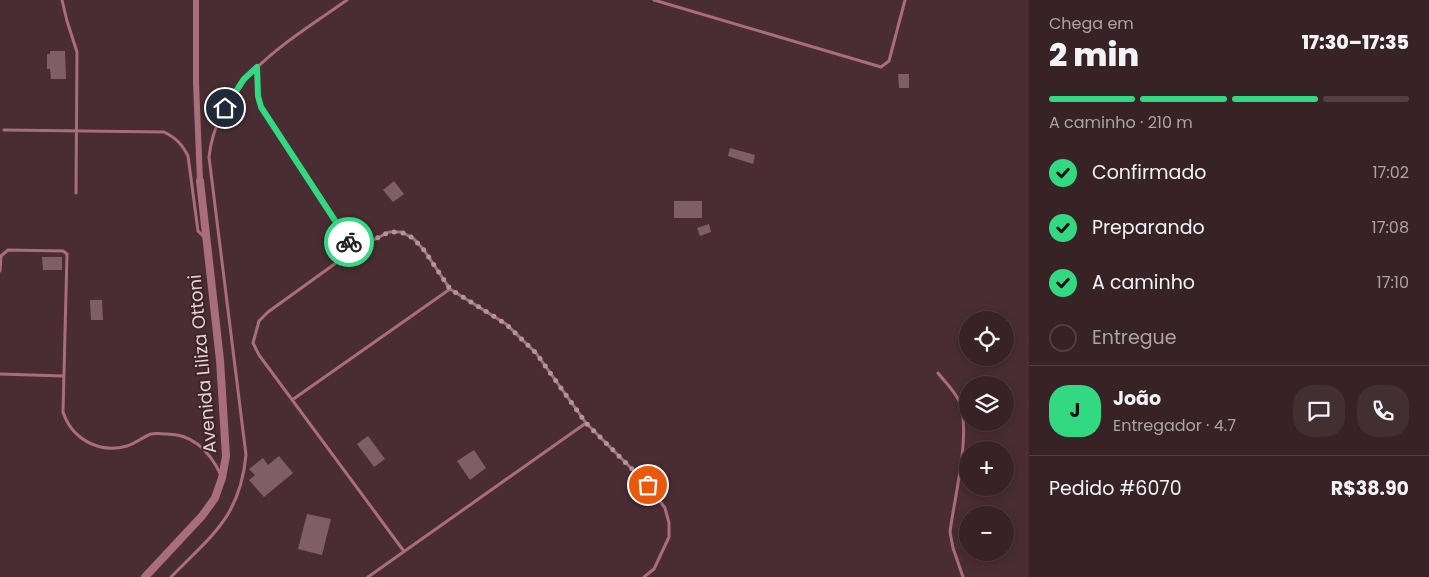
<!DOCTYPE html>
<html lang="pt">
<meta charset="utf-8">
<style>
body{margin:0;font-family:Poppins,sans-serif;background:#422f32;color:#f1f3f6;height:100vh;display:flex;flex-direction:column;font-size:19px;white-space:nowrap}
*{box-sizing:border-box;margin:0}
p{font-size:16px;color:#aaa4a7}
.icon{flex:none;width:28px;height:28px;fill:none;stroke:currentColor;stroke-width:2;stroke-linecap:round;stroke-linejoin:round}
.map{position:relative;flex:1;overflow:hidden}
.drawer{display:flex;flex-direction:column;background:#372226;width:400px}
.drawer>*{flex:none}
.buttons{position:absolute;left:959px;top:311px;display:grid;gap:10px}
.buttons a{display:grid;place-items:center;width:55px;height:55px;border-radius:50%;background:#372226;box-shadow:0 2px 12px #0003,0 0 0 1px #513f43;font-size:25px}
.pin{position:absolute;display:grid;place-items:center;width:42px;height:42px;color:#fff;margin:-21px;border:2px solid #fff;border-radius:50%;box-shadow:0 1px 5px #0007}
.courier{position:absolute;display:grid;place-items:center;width:50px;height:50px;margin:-25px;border:4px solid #33d882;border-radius:50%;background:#fff;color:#222;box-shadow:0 1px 6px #0007}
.headline em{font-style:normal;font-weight:800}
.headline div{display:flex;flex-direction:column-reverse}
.headline{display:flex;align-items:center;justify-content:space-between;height:85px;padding:0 20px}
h1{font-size:32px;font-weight:800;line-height:38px}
.bar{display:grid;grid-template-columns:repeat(4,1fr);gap:8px 5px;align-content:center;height:60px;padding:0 20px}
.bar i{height:6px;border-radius:4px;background:#513f43}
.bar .current{background:#33d882}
.bar p{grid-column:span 4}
.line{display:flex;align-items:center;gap:12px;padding:0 20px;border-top:1px solid #513f43}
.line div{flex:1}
.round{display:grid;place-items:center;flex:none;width:52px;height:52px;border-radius:20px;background:#422f32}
ol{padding:0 20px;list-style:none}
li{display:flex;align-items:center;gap:15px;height:55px}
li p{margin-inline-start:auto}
li .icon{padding:5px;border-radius:50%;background:#33d882;color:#111;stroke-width:4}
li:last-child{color:#aaa4a7}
li i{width:28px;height:28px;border:2px solid #513f43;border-radius:50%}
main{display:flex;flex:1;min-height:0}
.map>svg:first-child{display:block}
</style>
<main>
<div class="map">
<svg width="1029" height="577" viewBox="0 0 1029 577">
<rect width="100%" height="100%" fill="#492d33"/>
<path fill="#7f5f65" d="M50,51H65L66,79H51L50,69H47V54H50Z
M898,74H909V88H899Z
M730,148L755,155L753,164L728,156Z
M394,181L404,194L393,202L383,190Z
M674,201H702V218H674Z
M709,224L711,232L700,236L697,228Z
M42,257H62V270H43Z
M90,300H102L103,320H91Z
M368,436L385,459L374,467L357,444Z
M474,450L486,468L470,480L457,461Z
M279,456L293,473L264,497L249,480L255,475L249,469L263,458L268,465Z
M307,514L331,519L322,555L298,549Z"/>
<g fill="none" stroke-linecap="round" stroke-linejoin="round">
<path stroke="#aa6d7b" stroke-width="3" d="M62,0L67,21L77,52L76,193
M654,0L881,67L889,61L905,0
M257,67L258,96L261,107L354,250
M4,130L164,132C176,138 182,144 188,156L198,231L205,238
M0,271L1,256L8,250L63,251L67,254L63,412C72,439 99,454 127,446C136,443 143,437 151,434C156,433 162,434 167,434C194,434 210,452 221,475
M938,373C945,382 954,390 959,401C972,430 954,499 950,532L953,548L963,577
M0,374L63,376
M292,400L450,289
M403,550L259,355L253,343L259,321L268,312L354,250L389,232H401L413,238L424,250L450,289L506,324L536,353L586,423L648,485L665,508L669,523V537L654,569L644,577
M171,577C212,535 240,517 246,455L209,157C217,81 290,40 347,0
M368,577L586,423"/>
<path stroke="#aa6d7b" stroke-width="6" d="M196,0V83L200,181"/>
<path stroke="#aa6d7b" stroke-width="8" d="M145,577L202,516L215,498L222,478L226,456L220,360L200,181"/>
</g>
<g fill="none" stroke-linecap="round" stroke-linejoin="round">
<path stroke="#ae989c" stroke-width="5" stroke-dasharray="0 9" d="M349,242L354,250L389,232H401L413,238L424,250L450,289L506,324L536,353L586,423L648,485"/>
<path stroke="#33d882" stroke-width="6" d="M225,108L244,79L257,67L258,96L261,107L349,242"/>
</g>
<g text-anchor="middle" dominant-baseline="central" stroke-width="4" stroke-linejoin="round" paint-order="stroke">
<g font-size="18" fill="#e5d2d5" stroke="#3e2329">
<text transform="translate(202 364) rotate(-95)">Avenida Liliza Ottoni</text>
</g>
</g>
</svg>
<div class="buttons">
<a><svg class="icon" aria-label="locate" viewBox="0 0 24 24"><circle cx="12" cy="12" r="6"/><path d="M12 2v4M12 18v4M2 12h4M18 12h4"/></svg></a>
<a><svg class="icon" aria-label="layers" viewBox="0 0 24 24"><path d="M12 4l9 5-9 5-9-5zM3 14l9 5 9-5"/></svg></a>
<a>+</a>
<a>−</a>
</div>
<div class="pin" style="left:648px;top:485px;background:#ea580c"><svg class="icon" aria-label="bag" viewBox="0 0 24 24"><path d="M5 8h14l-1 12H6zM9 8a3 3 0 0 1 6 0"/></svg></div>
<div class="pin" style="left:225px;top:108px;background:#1f2937"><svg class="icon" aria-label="home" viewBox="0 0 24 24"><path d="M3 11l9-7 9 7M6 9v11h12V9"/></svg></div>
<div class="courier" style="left:349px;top:242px"><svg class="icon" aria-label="bike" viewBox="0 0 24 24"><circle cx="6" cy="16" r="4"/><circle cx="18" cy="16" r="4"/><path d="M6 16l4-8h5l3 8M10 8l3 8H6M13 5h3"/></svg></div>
</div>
<section class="drawer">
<div class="headline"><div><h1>2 min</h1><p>Chega em</p></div><em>17:30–17:35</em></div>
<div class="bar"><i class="current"></i><i class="current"></i><i class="current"></i><i></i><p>A caminho · 210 m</p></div>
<ol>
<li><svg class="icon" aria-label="check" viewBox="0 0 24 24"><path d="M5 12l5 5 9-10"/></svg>Confirmado<p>17:02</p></li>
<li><svg class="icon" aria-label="check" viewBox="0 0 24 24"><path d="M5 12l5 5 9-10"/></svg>Preparando<p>17:08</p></li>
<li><svg class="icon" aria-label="check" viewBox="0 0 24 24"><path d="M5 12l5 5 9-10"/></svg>A caminho<p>17:10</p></li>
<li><i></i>Entregue</li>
</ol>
<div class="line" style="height:90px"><b class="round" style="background:#33d882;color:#111">J</b><div><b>João</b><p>Entregador · 4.7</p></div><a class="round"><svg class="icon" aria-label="chat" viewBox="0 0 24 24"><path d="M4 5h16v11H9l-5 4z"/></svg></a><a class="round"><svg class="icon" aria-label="phone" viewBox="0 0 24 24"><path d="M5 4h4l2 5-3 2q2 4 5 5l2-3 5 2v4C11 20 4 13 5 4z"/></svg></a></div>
<div class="line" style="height:65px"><div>Pedido #6070</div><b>R$38.90</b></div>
</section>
</main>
